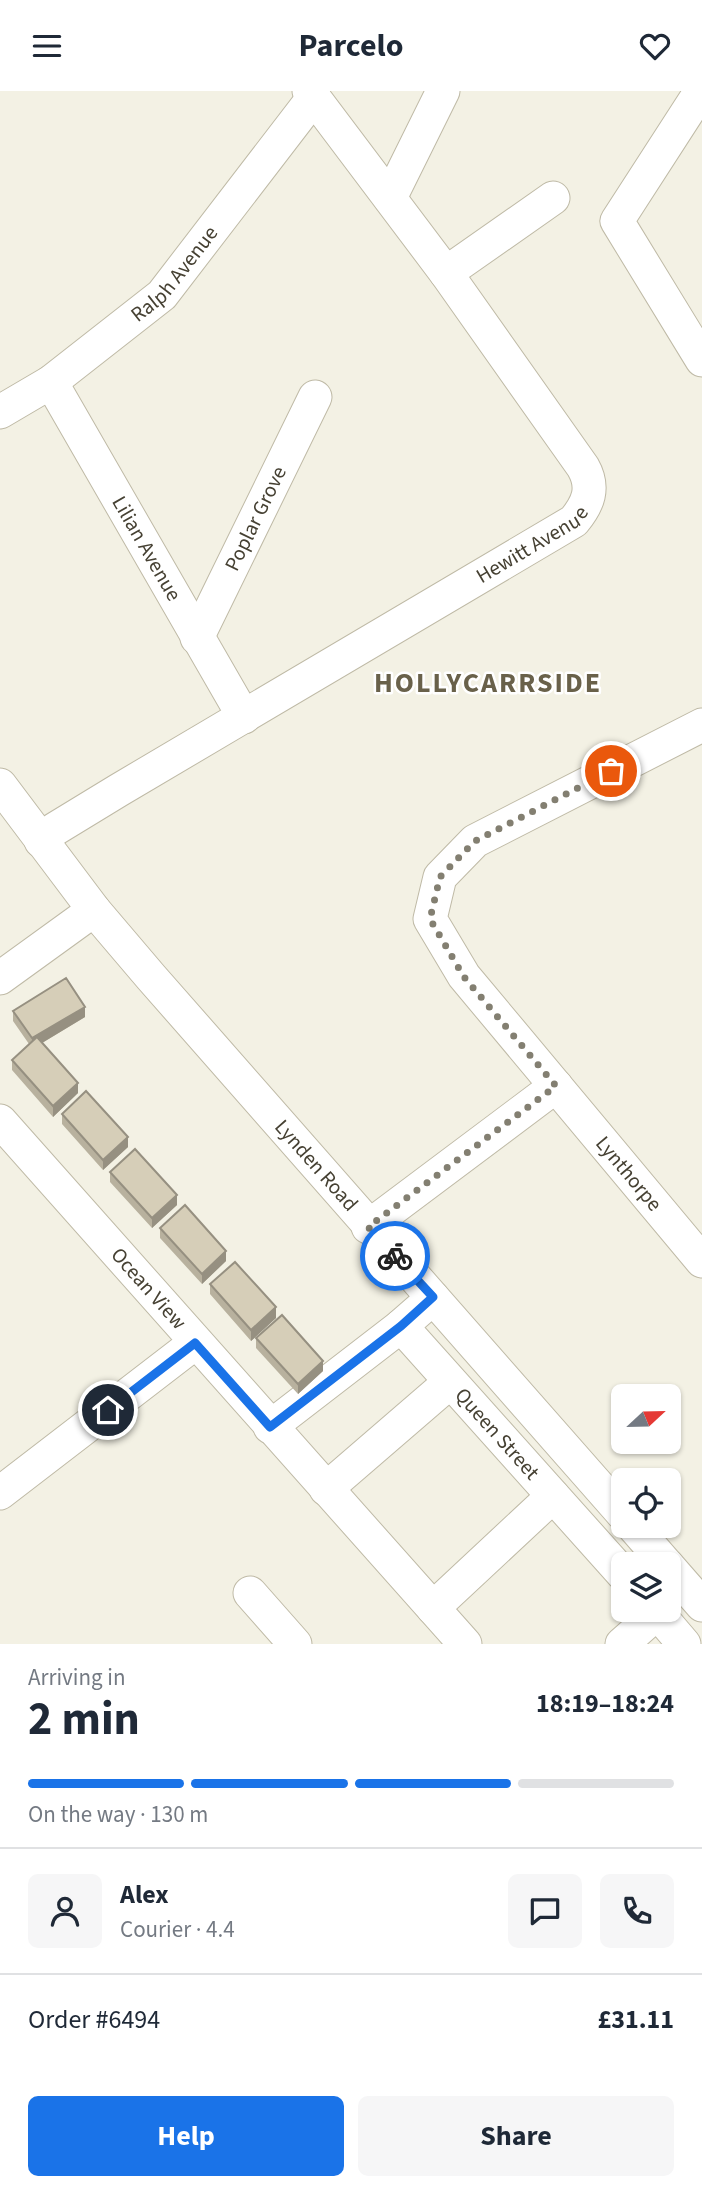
<!DOCTYPE html>
<meta charset="utf-8">
<style>
body{margin:0;font-family:"Source Sans 3",sans-serif;background:#f6f6f7;color:#1f2937;height:100vh;display:flex;flex-direction:column;font-size:26px;white-space:nowrap}
*{box-sizing:border-box;margin:0}
p{font-size:23px;color:#747a83}
.icon{flex:none;width:38px;height:38px;fill:none;stroke:currentColor;stroke-width:2;stroke-linecap:round;stroke-linejoin:round}
.map{position:relative;height:1553px;overflow:hidden}
.side{display:flex;flex-direction:column;background:#fff;flex:1}
.side>*{flex:none}
.needle{width:46px;rotate:68deg}
.controls{position:absolute;left:611px;top:1293px;display:grid;gap:14px}
.controls a{display:grid;place-items:center;width:70px;height:70px;border-radius:10px;background:#fff;box-shadow:0 2px 5px #0004;font-size:35px}
.pin{position:absolute;display:grid;place-items:center;width:60px;height:60px;color:#fff;margin:-30px;border:4px solid #fff;border-radius:50%;box-shadow:0 2px 7px #0007}
.courier{position:absolute;display:grid;place-items:center;width:70px;height:70px;margin:-35px;border:5px solid #1a73e8;border-radius:50%;background:#fff;color:#222;box-shadow:0 2px 9px #0007}
.head em{font-style:normal;font-weight:700}
.head div{display:flex;flex-direction:column-reverse}
.head{display:flex;align-items:center;justify-content:space-between;height:119px;padding:0 28px}
h1{font-size:46px;font-weight:700;line-height:52px}
.bar{display:grid;grid-template-columns:repeat(4,1fr);gap:10px 7px;align-content:center;height:84px;padding:0 28px}
.bar i{height:9px;border-radius:5px;background:#e0e1e3}
.bar .on{background:#1a73e8}
.bar p{grid-column:span 4}
.line{display:flex;align-items:center;gap:18px;padding:0 28px;border-top:2px solid #e0e1e3}
.line div{flex:1}
.round{display:grid;place-items:center;flex:none;width:74px;height:74px;border-radius:10px;background:#f6f6f7}
.cta{display:flex;gap:14px;margin-top:auto;padding:14px 28px}
.cta a{flex:1;height:80px;border-radius:10px;background:#1a73e8;color:#fff;font-size:28px;font-weight:700;line-height:80px;text-align:center}
.cta a+a{background:#f6f6f7;color:#1f2937}
header{display:flex;justify-content:space-between;align-items:center;height:91px;padding:0 28px;background:#fff;font-size:32px;font-weight:700}
.map>svg:first-child{display:block}
</style>
<header><svg class="icon" aria-label="menu" viewBox="0 0 24 24"><path d="M4 6h16M4 12h16M4 18h16"/></svg>Parcelo<svg class="icon" aria-label="heart" viewBox="0 0 24 24"><path d="M12 20l-8-8c-3-5 5-10 8-4 3-6 11-1 8 4z"/></svg></header>
<div class="map">
<svg width="702" height="1553" viewBox="0 0 702 1553">
<rect width="100%" height="100%" fill="#f3f1e4"/>
<g fill="none" stroke-linecap="round" stroke-linejoin="round">
<g stroke="#bfbaa6" stroke-width="35">
<g id="minor">
<path d="M701,0L617,130L702,269"/>
<path d="M390,107L443,0"/>
<path d="M446,182L553,107"/>
<path id="s1" d="M51,291L244,626"/>
<path id="s2" d="M0,321L51,291L162,204L314,6"/>
<path id="s3" d="M197,547L315,306"/>
<path id="s4" d="M702,634L475,750L440,786L430,828L464,885L702,1170"/>
<path id="s5" d="M0,694L94,819L151,886L623,1423"/>
<path id="s6" d="M41,750L55,738L119,699L574,430C588,413 595,397 583,376L446,182L309,0"/>
<path d="M0,887L94,819"/>
<path id="s7" d="M0,1030L465,1553"/>
<path d="M368,1136L556,995"/>
<path id="s8" d="M433,1207L401,1235L623,1483"/>
<path d="M270,1336L401,1235"/>
<path d="M326,1398L450,1291"/>
<path d="M0,1402L195,1252"/>
<path d="M633,1435L667,1474"/>
<path d="M668,1475L702,1514"/>
<path d="M250,1502L295,1553"/>
<path d="M433,1517L553,1405"/>
<path d="M655,1519L684,1553"/>
<path d="M622,1553L657,1522"/>
</g>
</g>
<use href="#minor" stroke="#fff" stroke-width="33"/>
</g>
<path fill="#b8b19e" d="M13,920L85,926L42,952L78,1002L53,1026L12,979V969L29,953L13,930Z
M62,1023L128,1056L103,1079L62,1033Z
M110,1081L177,1114L152,1137L110,1091Z
M160,1137L226,1170L202,1193L160,1147Z
M210,1193L276,1227L251,1250L210,1203Z
M256,1247L323,1280L298,1303L256,1257Z"/>
<path fill="#969081" d="M85,916V926L32,958V947Z
M78,992V1002L53,1026V1015Z
M128,1046V1056L103,1079V1069Z
M177,1104V1114L152,1137V1127Z
M226,1160V1170L202,1193V1183Z
M276,1216V1227L251,1250V1239Z
M323,1270V1280L298,1303V1293Z"/>
<path fill="#d6ceb8" stroke="#969081" stroke-width="2" d="M66,887L85,916L32,947L13,920Z
M37,946L78,992L53,1015L12,969Z
M86,1000L128,1046L103,1069L62,1023Z
M135,1058L177,1104L152,1127L110,1081Z
M185,1114L226,1160L202,1183L160,1137Z
M235,1171L276,1216L251,1239L210,1193Z
M282,1224L323,1270L298,1293L256,1247Z"/>
<g fill="none" stroke-linecap="round" stroke-linejoin="round">
<path stroke="#837f71" stroke-width="7" stroke-dasharray="0 12.6" d="M395,1165L368,1136L556,995L464,886L430,828L440,786L475,750L611,680"/>
<path stroke="#1a73e8" stroke-width="9" d="M108,1319L195,1252L270,1336L401,1235L433,1206L395,1165"/>
</g>
<g text-anchor="middle" dominant-baseline="central" stroke-width="5" stroke-linejoin="round" paint-order="stroke">
<g font-size="21" fill="#464133" stroke="#fff">
<text stroke="none"><textPath href="#s2" startOffset="224">Ralph Avenue</textPath></text>
<text stroke="none"><textPath href="#s3" startOffset="133">Poplar Grove</textPath></text>
<text stroke="none"><textPath href="#s6" startOffset="574">Hewitt Avenue</textPath></text>
<text stroke="none"><textPath href="#s1" startOffset="192">Lilian Avenue</textPath></text>
<text stroke="none"><textPath href="#s5" startOffset="495">Lynden Road</textPath></text>
<text stroke="none"><textPath href="#s4" startOffset="672">Lynthorpe</textPath></text>
<text stroke="none"><textPath href="#s7" startOffset="224">Ocean View</textPath></text>
<text stroke="none"><textPath href="#s8" startOffset="187">Queen Street</textPath></text>
</g>
<g font-size="28" font-weight="bold" letter-spacing="2" fill="#69614a" stroke="#fff">
<text x="488" y="592">HOLLYCARRSIDE</text>
</g>
</g>
</svg>
<div class="controls">
<a><svg class="needle" viewBox="-14 -14 28 28"><path d="M0-13l5 13h-10z" fill="#e53935"/><path d="M0 13l5-13h-10z" fill="#747a83"/></svg></a>
<a><svg class="icon" aria-label="locate" viewBox="0 0 24 24"><circle cx="12" cy="12" r="6"/><path d="M12 2v4M12 18v4M2 12h4M18 12h4"/></svg></a>
<a><svg class="icon" aria-label="layers" viewBox="0 0 24 24"><path d="M12 4l9 5-9 5-9-5zM3 14l9 5 9-5"/></svg></a>
</div>
<div class="pin" style="left:611px;top:680px;background:#ea580c"><svg class="icon" aria-label="bag" viewBox="0 0 24 24"><path d="M5 8h14l-1 12H6zM9 8a3 3 0 0 1 6 0"/></svg></div>
<div class="pin" style="left:108px;top:1319px;background:#1f2937"><svg class="icon" aria-label="home" viewBox="0 0 24 24"><path d="M3 11l9-7 9 7M6 9v11h12V9"/></svg></div>
<div class="courier" style="left:395px;top:1165px"><svg class="icon" aria-label="bike" viewBox="0 0 24 24"><circle cx="6" cy="16" r="4"/><circle cx="18" cy="16" r="4"/><path d="M6 16l4-8h5l3 8M10 8l3 8H6M13 5h3"/></svg></div>
</div>
<section class="side">
<div class="head"><div><h1>2 min</h1><p>Arriving in</p></div><em>18:19–18:24</em></div>
<div class="bar"><i class="on"></i><i class="on"></i><i class="on"></i><i></i><p>On the way · 130 m</p></div>
<div class="line" style="height:126px"><a class="round"><svg class="icon" aria-label="person" viewBox="0 0 24 24"><circle cx="12" cy="8" r="4"/><path d="M4 21q1-7 8-7t8 7"/></svg></a><div><b>Alex</b><p>Courier · 4.4</p></div><a class="round"><svg class="icon" aria-label="chat" viewBox="0 0 24 24"><path d="M4 5h16v11H9l-5 4z"/></svg></a><a class="round"><svg class="icon" aria-label="phone" viewBox="0 0 24 24"><path d="M5 4h4l2 5-3 2q2 4 5 5l2-3 5 2v4C11 20 4 13 5 4z"/></svg></a></div>
<div class="line" style="height:91px"><div>Order #6494</div><b>£31.11</b></div>
<div class="cta"><a>Help</a><a>Share</a></div>
</section>
